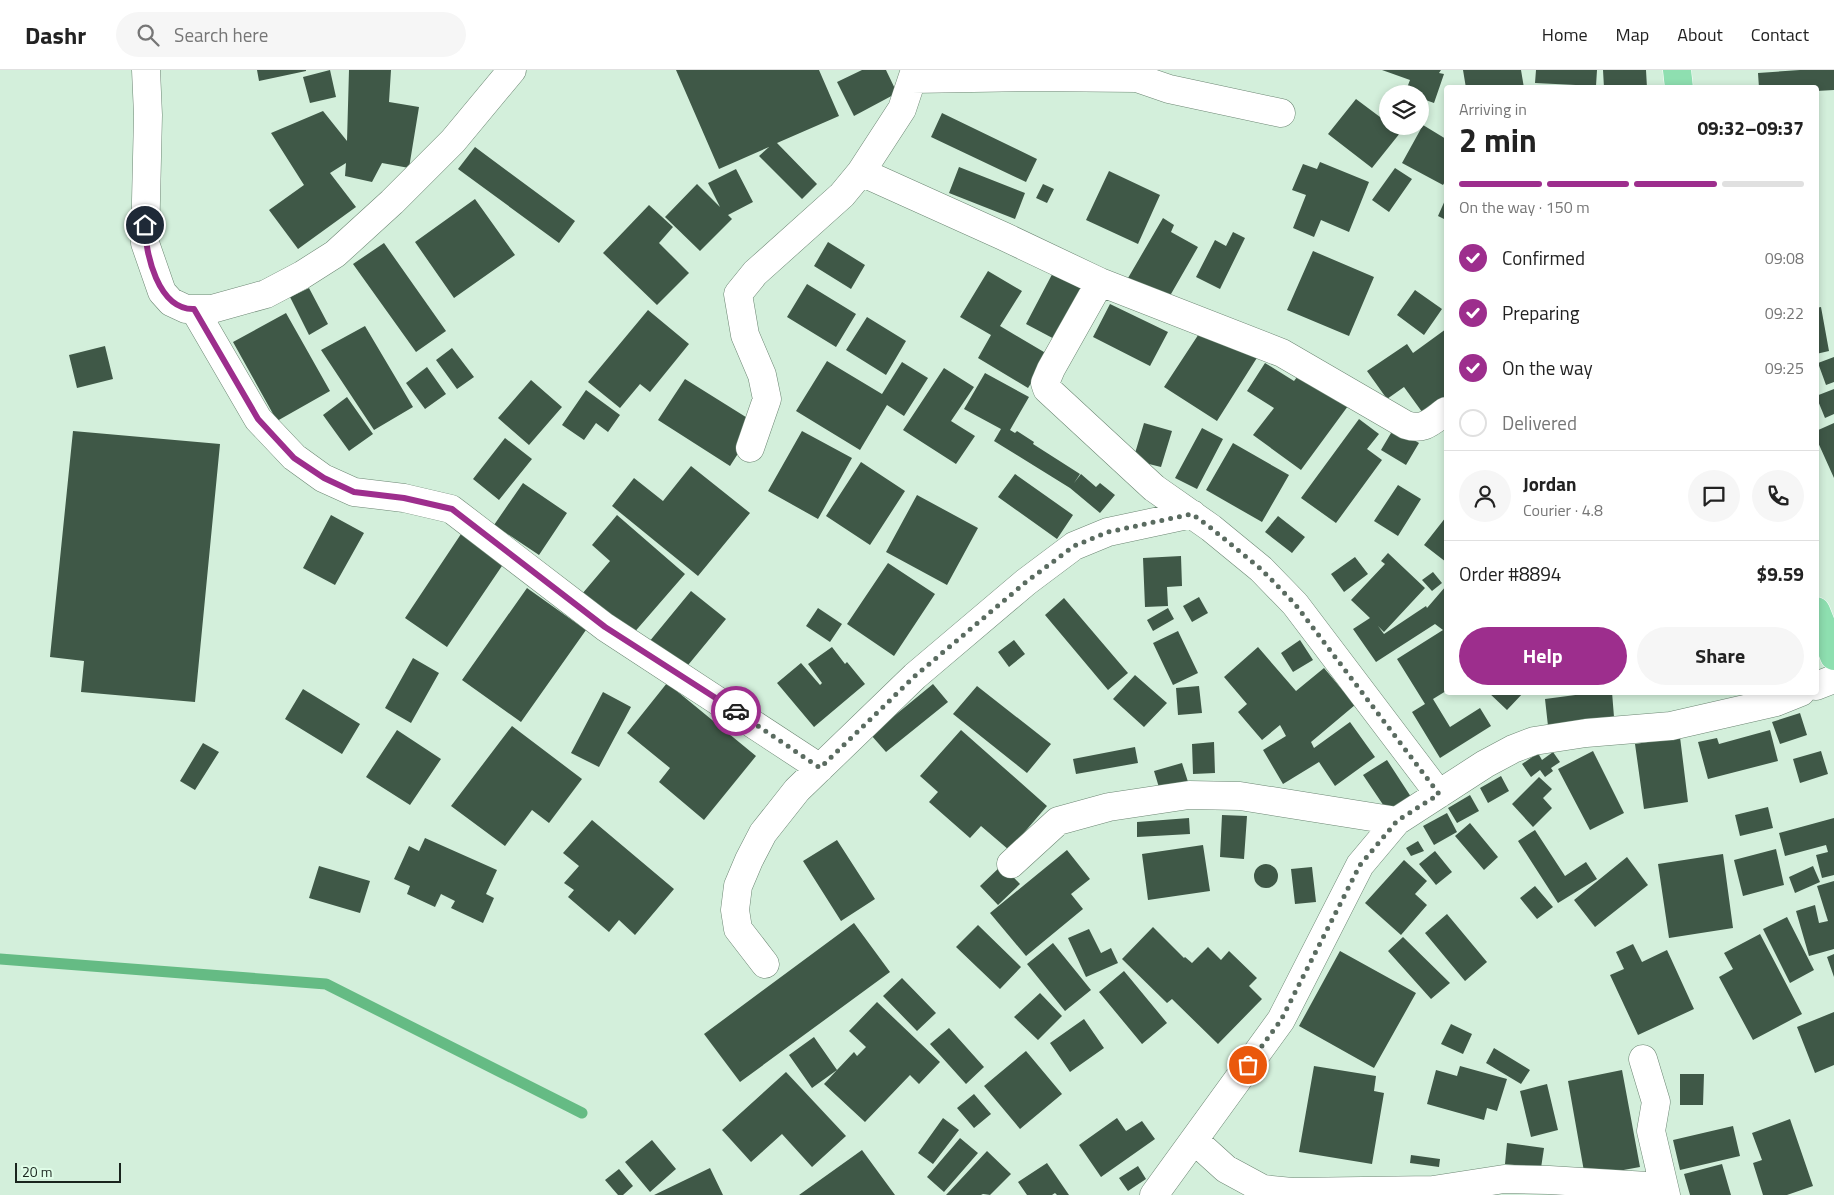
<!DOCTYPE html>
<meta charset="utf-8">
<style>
body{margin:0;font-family:"Titillium Web",sans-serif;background:#f6f6f6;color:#222;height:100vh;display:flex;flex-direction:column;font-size:19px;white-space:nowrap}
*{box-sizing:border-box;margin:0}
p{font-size:16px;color:#767676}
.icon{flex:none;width:28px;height:28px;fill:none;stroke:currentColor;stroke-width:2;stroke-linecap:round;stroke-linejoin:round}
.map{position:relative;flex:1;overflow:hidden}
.side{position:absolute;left:1444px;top:15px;width:375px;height:610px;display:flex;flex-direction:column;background:#fff;border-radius:5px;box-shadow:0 2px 8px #0003}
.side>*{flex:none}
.tools{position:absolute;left:1379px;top:15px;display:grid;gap:10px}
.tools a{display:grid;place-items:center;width:50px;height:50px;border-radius:50%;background:#fff;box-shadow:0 2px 8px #0003;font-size:25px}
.scale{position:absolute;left:15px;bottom:12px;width:106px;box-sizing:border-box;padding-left:5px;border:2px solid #19241d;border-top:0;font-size:14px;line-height:18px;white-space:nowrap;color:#19241d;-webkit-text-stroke:4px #e0fde8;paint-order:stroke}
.pin{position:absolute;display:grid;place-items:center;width:42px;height:42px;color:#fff;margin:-21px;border:2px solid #fff;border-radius:50%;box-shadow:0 1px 5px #0007}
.courier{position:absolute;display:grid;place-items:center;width:50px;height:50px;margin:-25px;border:4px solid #9d2e8d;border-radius:50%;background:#fff;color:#222;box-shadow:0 1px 6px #0007}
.head em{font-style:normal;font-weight:700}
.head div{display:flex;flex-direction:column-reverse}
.head{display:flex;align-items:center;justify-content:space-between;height:85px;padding:0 15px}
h1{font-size:32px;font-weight:700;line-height:38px}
.bar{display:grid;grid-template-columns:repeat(4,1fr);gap:8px 5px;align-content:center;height:60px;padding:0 15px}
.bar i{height:6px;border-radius:4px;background:#e0e0e0}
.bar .current{background:#9d2e8d}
.bar p{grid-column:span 4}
.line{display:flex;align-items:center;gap:12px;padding:0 15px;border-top:1px solid #e0e0e0}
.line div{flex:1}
.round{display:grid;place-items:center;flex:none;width:52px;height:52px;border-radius:26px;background:#f6f6f6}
ol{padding:0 15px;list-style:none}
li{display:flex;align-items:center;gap:15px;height:55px}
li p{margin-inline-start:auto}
li .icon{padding:5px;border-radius:50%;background:#9d2e8d;color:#fff;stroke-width:4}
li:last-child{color:#767676}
li i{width:28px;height:28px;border:2px solid #e0e0e0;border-radius:50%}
.primary-button{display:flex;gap:10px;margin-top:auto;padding:10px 15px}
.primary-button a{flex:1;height:58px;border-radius:30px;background:#9d2e8d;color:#fff;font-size:20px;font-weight:700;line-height:58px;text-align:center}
.primary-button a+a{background:#f6f6f6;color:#222}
header{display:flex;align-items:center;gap:30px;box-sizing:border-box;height:70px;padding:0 25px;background:#fff;border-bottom:1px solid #e0e0e0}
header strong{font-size:24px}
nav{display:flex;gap:28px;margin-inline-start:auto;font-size:18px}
.search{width:350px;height:45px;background:#f6f6f6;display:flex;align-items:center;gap:12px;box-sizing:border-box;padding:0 18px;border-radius:28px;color:#767676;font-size:19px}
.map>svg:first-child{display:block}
</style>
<header>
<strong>Dashr</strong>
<div class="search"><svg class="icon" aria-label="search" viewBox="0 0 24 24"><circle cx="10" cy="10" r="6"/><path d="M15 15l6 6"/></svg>Search here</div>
<nav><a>Home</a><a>Map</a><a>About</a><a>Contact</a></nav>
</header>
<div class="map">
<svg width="1834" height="1125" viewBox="0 0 1834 1125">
<rect width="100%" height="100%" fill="#d3efdb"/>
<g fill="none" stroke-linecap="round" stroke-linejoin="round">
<path stroke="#65bb84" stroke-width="11" d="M0,889L326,914L582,1043"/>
</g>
<path fill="#3f5847" d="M257,0H306V1L259,11Z
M330,0L336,27L310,33L303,7Z
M349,0H391L389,32L419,37L409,98L382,93L372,112L345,106L346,93L330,103L356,137L298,179L269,140L304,115L271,63L323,41L347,71Z
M676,0H819L839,46L777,73L817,114L802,129L759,86L769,77L719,99Z
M862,0H886L897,23L854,46L837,12Z
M1382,0H1441L1439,3L1444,4L1434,33L1420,28V24L1405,23L1410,10Z
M1463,0H1521L1524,18H1466Z
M1536,0H1597L1596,16L1535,13Z
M1603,0H1646L1647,18H1604Z
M1800,0H1834V20L1816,21V18H1759L1758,3Z
M1356,29L1388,53V56H1392L1400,63L1372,98L1328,64Z
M942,43L1037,89L1026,112L931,67Z
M1423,55L1446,69V110L1443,115L1402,93Z
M475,77L575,151L559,173L458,99Z
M1320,92L1369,112L1349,162L1321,150L1314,167L1293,158L1306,125L1292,120L1303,94L1317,99Z
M959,97L1025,123L1015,149L949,123Z
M1395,98L1412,109L1389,142L1372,130Z
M736,99L753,132L728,145L732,149L700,181L665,147L697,114L720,137L708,113Z
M1109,101L1160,125L1138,174L1086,150Z
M1043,114L1054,119L1047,133L1036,128Z
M1446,128V150L1438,146Z
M475,129L515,185L454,228L415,172Z
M649,135L673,157L659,173L689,203L657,235L603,183Z
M1163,148L1174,155L1171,162L1198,177L1167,231L1128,208Z
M1233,162L1245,168L1220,219L1196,207L1215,170L1226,176Z
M828,172L865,195L851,219L814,196Z
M384,173L446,261L416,282L353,194Z
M1313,181L1374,207L1349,266L1287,240Z
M1058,193L1093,212L1060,272L1026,254Z
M988,201L1022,221L1000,256L1049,285L1028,318L978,288L991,265L960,247Z
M807,214L856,244L836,277L787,247Z
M309,218L328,254L309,265L290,227Z
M1415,220L1442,239L1424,265L1397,245Z
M1110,234L1168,262L1150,296L1093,267Z
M1821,237L1829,281L1816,284V238Z
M648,240L689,274L650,322L640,314L620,338L588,312Z
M286,243L330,321L277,351L233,272Z
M867,247L906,271L886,305L846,280Z
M1208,250L1260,283L1217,351L1164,317Z
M365,256L413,337L374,360L321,280Z
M1446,259V331L1425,346L1404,317L1387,329L1367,301L1407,274L1413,283Z
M105,276L113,309L77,318L69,285Z
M452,278L474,307L457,319L436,290Z
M1834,287V312L1826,315L1818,293Z
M827,291L882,324L902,292L928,308L904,346L887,335L860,380L796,341Z
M1265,293L1294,311L1301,302L1348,336L1301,400L1253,365L1274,338L1247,321Z
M427,297L446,324L425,339L406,313Z
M944,298L974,317L951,351L975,366L956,394L903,360Z
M985,303L1029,327L1010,360L1015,363L1017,361L1034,372L1033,374L1080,404L1074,413L1081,404L1096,417L1100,413L1115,425L1100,443L1070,418L994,371L1001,359L964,339Z
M685,309L757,354L730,396L658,350Z
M531,310L562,337L529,375L498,348Z
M1834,319V344L1825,348L1816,326Z
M586,320L620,345L608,362L596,353L584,370L562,355Z
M347,327L373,364L349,381L323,345Z
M1359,349L1379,364L1367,379L1382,390L1336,453L1301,428Z
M1144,353L1172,361L1161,397L1133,390Z
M1834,353V408L1816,368V361Z
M1202,358L1223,369L1197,419L1175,408Z
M1394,358L1419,373L1406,395L1381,380Z
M73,361L220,374L195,632L81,622L84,591L50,587Z
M802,361L852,388L818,449L768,421Z
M505,368L532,389L499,430L473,409Z
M1233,373L1289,405L1262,452L1206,420Z
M861,392L905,421L870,475L826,446Z
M691,396L750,443L698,506L612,436L634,408L663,431Z
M1015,404L1073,445L1057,469L998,427Z
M523,413L567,443L539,485L494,455Z
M1398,415L1421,429L1398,466L1374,451Z
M917,425L978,458L947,515L886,482Z
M331,445L364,463L335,515L303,498Z
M617,445L685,504L632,565L582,524L610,491L592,475Z
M1278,446L1305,467L1292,483L1265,462Z
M1446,447V492L1424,475Z
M463,461L506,490L447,577L405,548Z
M1388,483L1425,518L1384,562L1378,556L1384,564L1426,536L1427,538L1446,516V621L1433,629L1450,657L1480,638L1491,656L1440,688L1412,642L1425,634L1397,589L1443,560L1435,554L1376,592L1353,559L1370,548L1351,530L1385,494L1381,491Z
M1181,486L1182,516L1167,517L1168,536L1145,537L1143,488Z
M1355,487L1368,504L1344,522L1331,504Z
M888,493L935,524L894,586L847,554Z
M1433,502L1442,513L1432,521L1422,510Z
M527,518L586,560L521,652L462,610Z
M691,521L726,549L684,600L649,572Z
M1199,527L1208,543L1192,552L1183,536Z
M1064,528L1128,603L1108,620L1045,545Z
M818,538L842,554L830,572L806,556Z
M1168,538L1174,549L1153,561L1147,550Z
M1178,561L1198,603L1173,615L1153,573Z
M1014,570L1025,584L1009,597L998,582Z
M1300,570L1313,590L1293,602L1281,583Z
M832,577L845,594L847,592L865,614L814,657L777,613L801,593L820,615L822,613L808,594Z
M1258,577L1296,621L1324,598L1355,635L1311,672L1314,678L1350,652L1375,687L1335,716L1319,692L1283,714L1263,680L1286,666L1280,655L1262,670L1238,642L1247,634L1224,607Z
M413,588L439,603L411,653L385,638Z
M1135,605L1167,633L1144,657L1113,629Z
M667,613L756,686L704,750L659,712L670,698L627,663Z
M933,614L948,632L886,682L871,665Z
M977,616L1051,674L1027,703L953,644Z
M1199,616L1202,643L1178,645L1176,618Z
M303,619L360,654L342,684L285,649Z
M603,622L631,637L599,697L571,683Z
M1488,622H1524L1507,640Z
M1598,622H1612L1614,647L1548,656L1545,629Z
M1800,643L1807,665L1780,674L1772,652Z
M512,656L582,709L549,753L532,740L505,776L451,736Z
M397,660L441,689L410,735L366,707Z
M961,660L1047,736L1009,780L981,756L970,768L929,732L938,722L920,706Z
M1770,660L1778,691L1708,709L1698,672L1717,668L1719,674Z
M1680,667L1688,732L1644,739L1635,674Z
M1214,672L1215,703L1193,704L1192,674Z
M203,673L219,682L195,720L180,711Z
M1135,677L1138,693L1076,704L1073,689Z
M1593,681L1624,743L1590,760L1558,699Z
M1821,681L1828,704L1800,713L1793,689Z
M1553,682L1560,692L1551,698L1553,701L1545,707L1540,700L1531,707L1522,694L1538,683L1542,690Z
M1387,690L1413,730L1390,745L1363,705Z
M1182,693L1189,715L1161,724L1154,701Z
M1501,706L1509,721L1488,733L1480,718Z
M1539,707L1552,719L1543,728L1552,738L1533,757L1512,734Z
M1470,725L1479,741L1457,753L1448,738Z
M1768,737L1773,758L1740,766L1735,745Z
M1447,743L1457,762L1434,775L1423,756Z
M1222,745L1247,746L1244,789L1220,787Z
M1189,748L1190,764L1137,767V752Z
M1834,748V805L1822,808L1816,785L1828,782L1826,775L1785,786L1779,763Z
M592,750L674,819L635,865L619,850L609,862L568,827L574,820L564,813L579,796L563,783Z
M1470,753L1498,787L1484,800L1455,766Z
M1535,760L1565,806L1586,792L1597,809L1558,833L1518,771Z
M425,768L497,800L486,824L494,828L483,853L451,838L455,831L441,824L435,837L407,824L410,816L394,809L409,776L419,781Z
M837,770L875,829L841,851L803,791Z
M1418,771L1424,781L1411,786L1406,778Z
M1203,775L1210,821L1148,830L1142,784Z
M1776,779L1784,815L1743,826L1734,790Z
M1067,780L1090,809L1071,824L1083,839L1026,886L990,843Z
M1435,781L1452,802L1436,815L1419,794Z
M1723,784L1733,858L1669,868L1658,794Z
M1627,787L1648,815L1595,857L1574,830Z
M1404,790L1427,811L1415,824L1427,835L1401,865L1365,833Z
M1254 806a12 12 0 1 1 24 0a12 12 0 1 1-24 0Z
M1002,795L1020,814L998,835L980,816Z
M319,796L370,811L360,843L309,828Z
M1813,796L1820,812L1795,823L1789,807Z
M1312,797L1316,832L1295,834L1291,799Z
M1834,811V879L1809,886L1796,841L1815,835L1819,853L1828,851L1817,816Z
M1535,816L1553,837L1537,849L1520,828Z
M1447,844L1487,892L1465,911L1425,863Z
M1787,847L1814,900L1790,913L1763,859Z
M854,853L890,902L740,1012L704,964Z
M978,855L1021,897L1000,919L956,877Z
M1153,857L1184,888L1185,887L1192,893L1208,877L1221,890L1229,881L1257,908L1249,916L1262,929L1218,974L1172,929L1167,933L1122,889Z
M1089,859L1101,883L1111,878L1118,893L1086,907L1068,868Z
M1760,864L1802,944L1753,970L1719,907L1733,899L1724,883Z
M1403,867L1450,913L1431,929L1388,881Z
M1053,873L1091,920L1065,941L1027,894Z
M1633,874L1642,892L1667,880L1694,939L1638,965L1610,905L1624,899L1616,882Z
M1340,881L1416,923L1374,998L1299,956Z
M1834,884V907L1827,887Z
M1124,901L1167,953L1142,974L1099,922Z
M902,908L936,943L917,961L883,926Z
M1040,923L1062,946L1038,970L1014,947Z
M877,932L940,992L919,1014L910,1005L865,1052L824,1014L837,1000L812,1018L789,985L814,967L837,1000L854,982L857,986L866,977L849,961Z
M1834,942V995L1815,1003L1797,957Z
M1084,949L1104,978L1070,1002L1050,973Z
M1451,954L1472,964L1463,984L1441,974Z
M949,958L984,997L966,1014L930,974Z
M1494,978L1530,1000L1521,1014L1486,993Z
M1026,981L1062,1024L1020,1059L984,1016Z
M1314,996L1376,1006L1374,1021L1384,1023L1372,1094L1299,1082Z
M1460,996L1507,1009L1497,1041L1487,1038L1484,1050L1427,1034L1436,1000L1457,1006Z
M1622,1000L1640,1097L1585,1107L1568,1011Z
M786,1002L846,1066L812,1097L782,1064L751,1092L722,1060Z
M1680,1004H1704L1703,1035H1680Z
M1547,1014L1558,1060L1531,1067L1520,1021Z
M974,1024L991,1044L974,1058L957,1038Z
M943,1048L959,1060L933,1094L918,1083Z
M1117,1048L1126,1061L1142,1051L1155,1069L1101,1107L1079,1075Z
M1790,1049L1813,1116L1787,1125H1763L1753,1093L1762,1090L1752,1063Z
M1733,1056L1740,1086L1680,1100L1673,1070Z
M960,1068L978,1083L944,1122L927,1107Z
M652,1070L676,1099L650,1122L625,1092Z
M1507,1073L1544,1078L1541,1098L1505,1094Z
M862,1080L895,1125H799Z
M987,1081L1011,1104L990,1125L983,1124L981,1125H946Z
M1411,1085L1440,1089L1439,1097L1410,1093Z
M1047,1093L1069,1125H1057L1055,1123L1052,1125H1027L1018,1112Z
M1722,1094L1731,1125H1690L1684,1104Z
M1138,1096L1146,1109L1128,1121L1119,1108Z
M710,1098L723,1125H654Z
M619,1099L633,1116L623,1125H618L605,1110Z"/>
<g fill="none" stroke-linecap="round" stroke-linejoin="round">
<g stroke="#6c8673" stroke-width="29">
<path id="minor" d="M146,0L148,45L145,173L162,222L171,232L186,239H212L266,224L302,205L335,184L392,132L453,71L512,0
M912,9L1031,7L1137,8L1169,19L1281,43
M861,102L1003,166L1100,212L1282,283L1406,355C1424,361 1432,351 1446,341
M1100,212L1051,299L1045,313L1047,319L1154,418L1211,458L1261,499L1295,534L1439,724
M194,239L258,349L294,387L323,408L354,422L404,428L451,439L605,557L820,698
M750,378L767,329L762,305L745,265L738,224L755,203L842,125L861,102L902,39L915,0
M1816,616L1834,609
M1011,794L1058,751L1109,737L1189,725L1240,726L1397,751
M765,894L738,859L735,840L738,816L749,790L763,763L797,720L915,606L1026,512L1074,476L1108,462L1192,444
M1643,989L1656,1032L1651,1061L1666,1125
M1194,1070L1226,1099L1263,1119L1292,1122L1433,1120L1504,1109L1549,1110L1664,1117
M1154,1125L1281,950L1360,795L1397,751L1485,694L1513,679L1534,671L1586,663L1671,656L1776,632L1801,622"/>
</g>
<g stroke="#fff" stroke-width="29">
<path id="major" d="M1677,0L1679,18
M1816,541L1834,586"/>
</g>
<use href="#minor" stroke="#fff" stroke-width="28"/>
<use href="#major" stroke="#8edfb0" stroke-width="28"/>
</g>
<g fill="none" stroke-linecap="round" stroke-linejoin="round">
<path stroke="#5a6b60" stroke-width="5" stroke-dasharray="0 9" d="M736,641L820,698L915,606L1026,512L1074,476L1108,462L1192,444L1211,458L1261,499L1295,534L1439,724L1397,751L1360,795L1281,950L1248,995"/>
<path stroke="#9d2e8d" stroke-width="6" d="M145,155C145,183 158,240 194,239L258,349L294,388L324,408L354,422L404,428L452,439L605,557L736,641"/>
</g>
</svg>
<div class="tools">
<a><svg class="icon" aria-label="layers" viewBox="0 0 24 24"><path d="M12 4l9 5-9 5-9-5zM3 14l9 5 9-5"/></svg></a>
</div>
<div class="scale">20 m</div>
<div class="pin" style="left:1248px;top:995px;background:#ea580c"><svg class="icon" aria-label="bag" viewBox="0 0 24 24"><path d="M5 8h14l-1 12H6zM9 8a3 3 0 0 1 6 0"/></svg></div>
<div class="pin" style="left:145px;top:155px;background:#1f2937"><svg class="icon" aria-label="home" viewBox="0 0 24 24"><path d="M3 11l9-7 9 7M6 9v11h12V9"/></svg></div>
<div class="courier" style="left:736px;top:641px"><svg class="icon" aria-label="car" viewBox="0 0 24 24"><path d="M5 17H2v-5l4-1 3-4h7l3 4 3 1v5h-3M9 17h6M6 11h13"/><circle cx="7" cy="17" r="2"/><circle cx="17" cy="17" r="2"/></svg></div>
<section class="side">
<div class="head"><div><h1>2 min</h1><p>Arriving in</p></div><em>09:32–09:37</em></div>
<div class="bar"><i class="current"></i><i class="current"></i><i class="current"></i><i></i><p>On the way · 150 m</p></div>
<ol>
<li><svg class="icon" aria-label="check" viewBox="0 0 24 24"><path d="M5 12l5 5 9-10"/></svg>Confirmed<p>09:08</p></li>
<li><svg class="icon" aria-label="check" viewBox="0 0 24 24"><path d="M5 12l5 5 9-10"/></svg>Preparing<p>09:22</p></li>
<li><svg class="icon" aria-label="check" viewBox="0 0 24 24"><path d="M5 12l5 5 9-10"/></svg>On the way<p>09:25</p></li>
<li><i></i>Delivered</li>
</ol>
<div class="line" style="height:90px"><a class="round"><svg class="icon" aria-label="person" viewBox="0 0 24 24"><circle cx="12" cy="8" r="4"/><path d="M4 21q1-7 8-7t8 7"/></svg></a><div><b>Jordan</b><p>Courier · 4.8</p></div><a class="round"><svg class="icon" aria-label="chat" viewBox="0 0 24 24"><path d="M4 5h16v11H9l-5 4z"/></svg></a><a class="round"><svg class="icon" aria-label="phone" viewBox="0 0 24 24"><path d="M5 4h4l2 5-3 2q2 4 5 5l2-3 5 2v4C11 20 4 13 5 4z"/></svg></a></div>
<div class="line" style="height:65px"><div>Order #8894</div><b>$9.59</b></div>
<div class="primary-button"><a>Help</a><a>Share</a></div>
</section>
</div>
